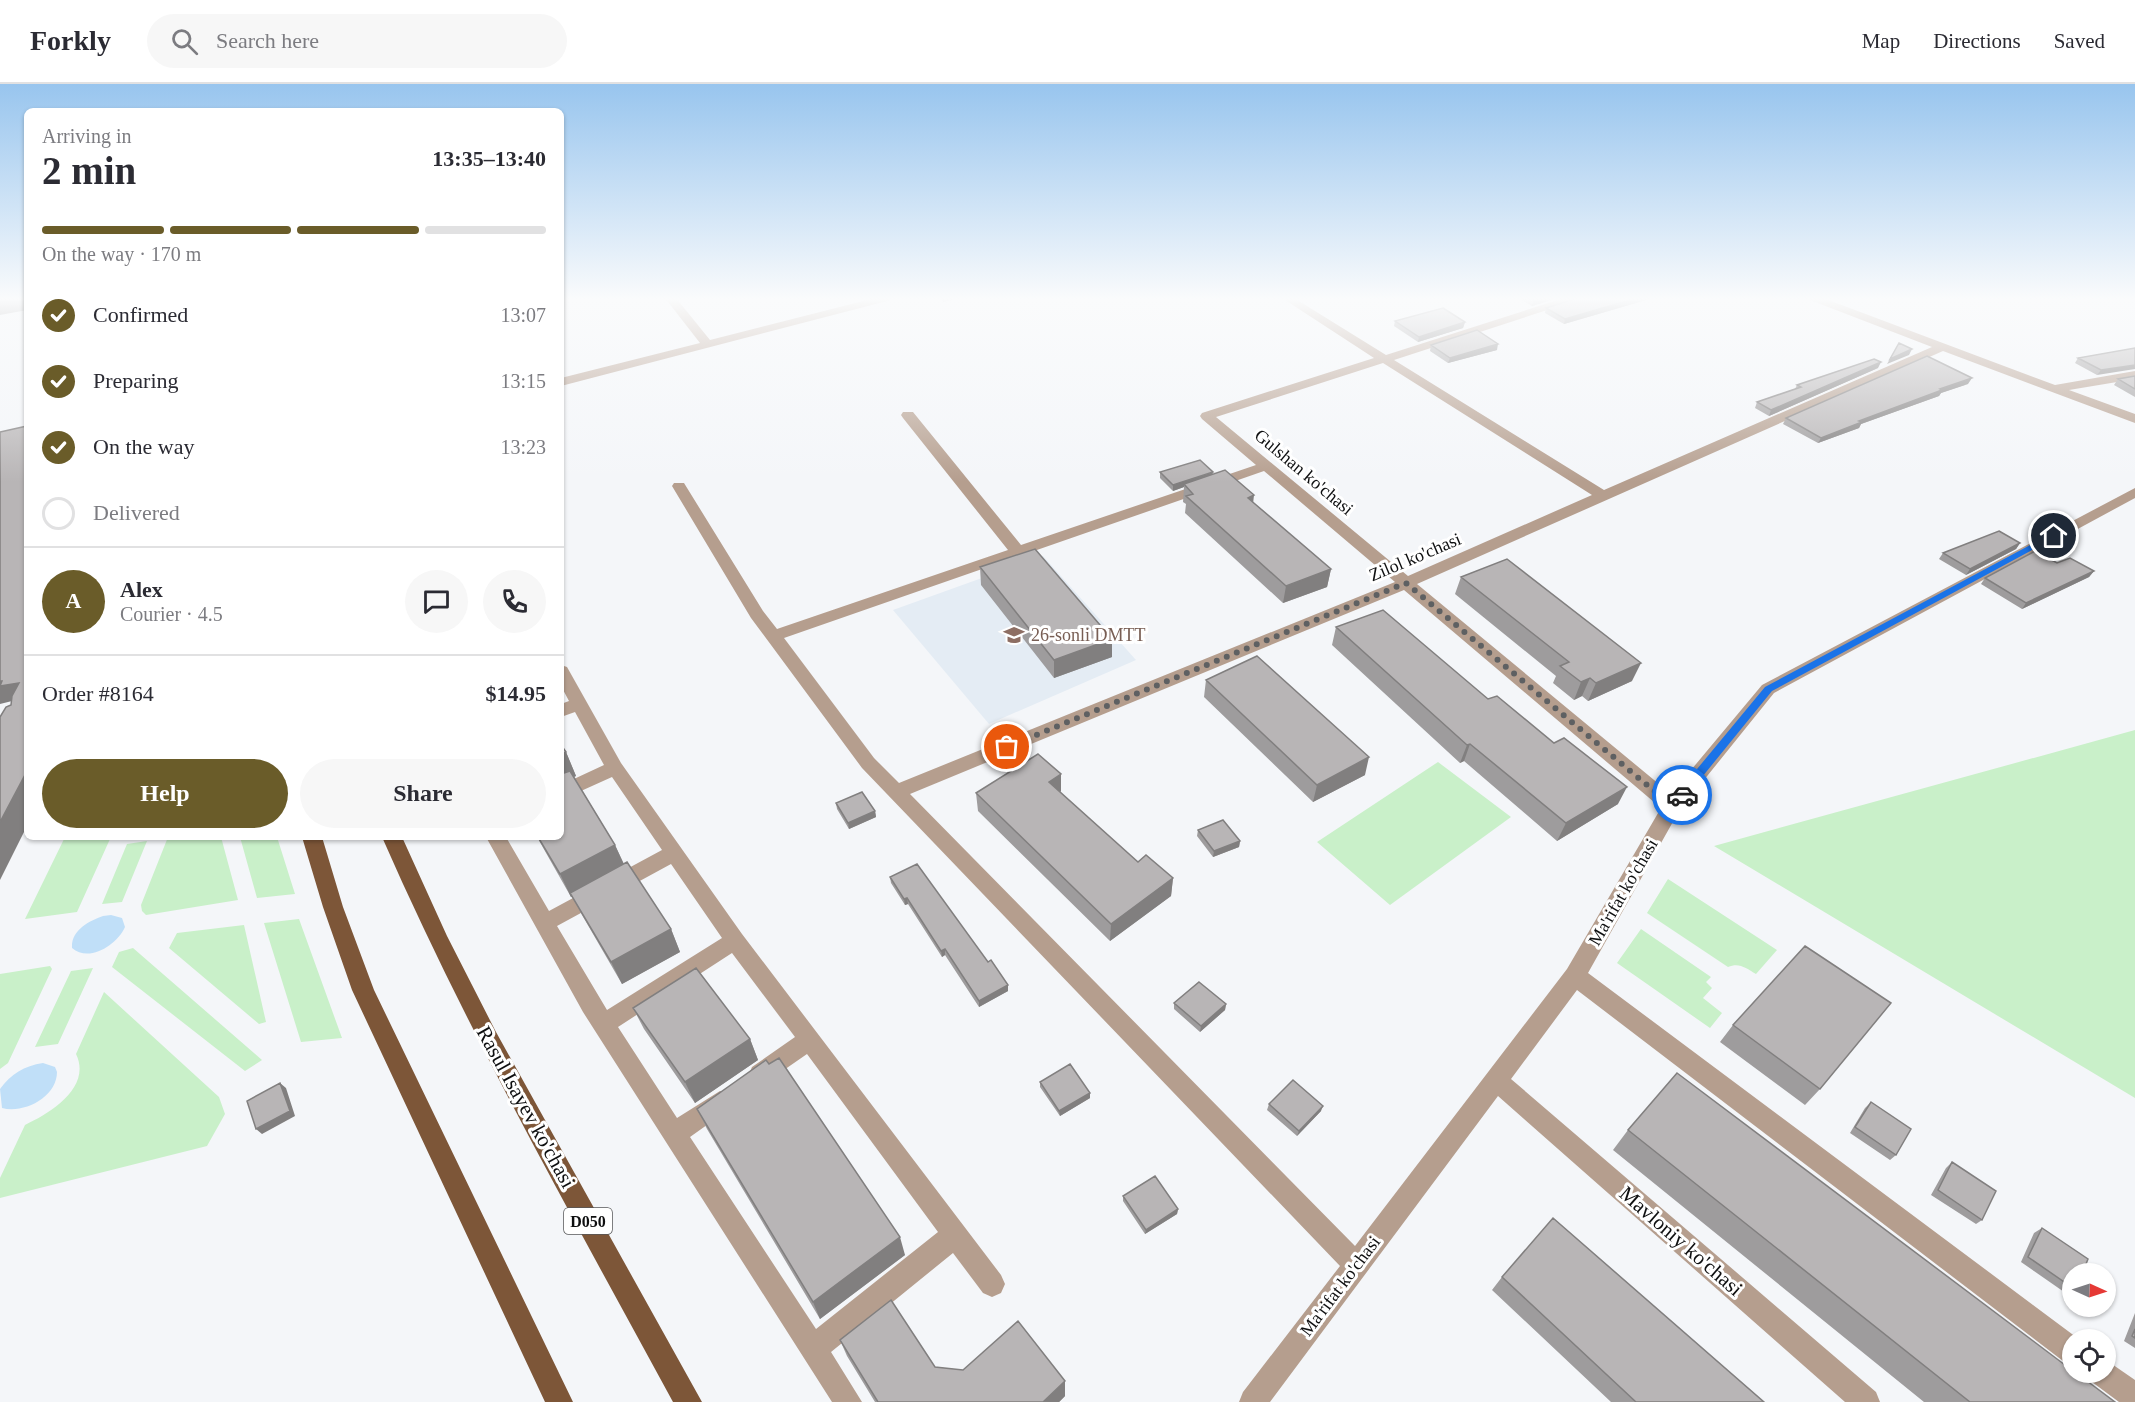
<!DOCTYPE html>
<meta charset="utf-8">
<style>
body{margin:0;font-family:Georgia,serif;background:#f7f7f7;color:#2b2b33;height:100vh;display:flex;flex-direction:column;font-size:22px;white-space:nowrap}
*{box-sizing:border-box;margin:0}
p{font-size:20px;color:#7c7c81}
.icon{flex:none;width:33px;height:33px;fill:none;stroke:currentColor;stroke-width:2;stroke-linecap:round;stroke-linejoin:round}
.map{position:relative;flex:1;overflow:hidden}
.details{position:absolute;left:24px;top:24px;width:540px;height:732px;display:flex;flex-direction:column;background:#fff;border-radius:9px;box-shadow:0 2px 4px #0004}
.details>*{flex:none}
.needle{width:39px;rotate:93deg}
.fabs{position:absolute;left:2062px;top:1179px;display:grid;gap:12px}
.fabs a{display:grid;place-items:center;width:54px;height:54px;border-radius:50%;background:#fff;box-shadow:0 2px 4px #0004;font-size:30px}
.pin{position:absolute;display:grid;place-items:center;width:51px;height:51px;color:#fff;margin:-26px;border:3px solid #fff;border-radius:50%;box-shadow:0 2px 6px #0007}
.courier{position:absolute;display:grid;place-items:center;width:60px;height:60px;margin:-30px;border:4px solid #1a73e8;border-radius:50%;background:#fff;color:#222;box-shadow:0 2px 8px #0007}
.head em{font-style:normal;font-weight:800}
.head div{display:flex;flex-direction:column-reverse}
.head{display:flex;align-items:center;justify-content:space-between;height:102px;padding:0 18px}
h1{font-size:39px;font-weight:800;line-height:45px}
.bar{display:grid;grid-template-columns:repeat(4,1fr);gap:9px 6px;align-content:center;height:72px;padding:0 18px}
.bar i{height:8px;border-radius:4px;background:#e1e1e2}
.bar .active{background:#6a5c29}
.bar p{grid-column:span 4}
.line{display:flex;align-items:center;gap:15px;padding:0 18px;border-top:2px solid #e1e1e2}
.line div{flex:1}
.round{display:grid;place-items:center;flex:none;width:63px;height:63px;border-radius:32px;background:#f7f7f7}
ol{padding:0 18px;list-style:none}
li{display:flex;align-items:center;gap:18px;height:66px}
li p{margin-inline-start:auto}
li .icon{padding:6px;border-radius:50%;background:#6a5c29;color:#fff;stroke-width:4}
li:last-child{color:#7c7c81}
li i{width:33px;height:33px;border:3px solid #e1e1e2;border-radius:50%}
.button{display:flex;gap:12px;margin-top:auto;padding:12px 18px}
.button a{flex:1;height:69px;border-radius:36px;background:#6a5c29;color:#fff;font-size:24px;font-weight:800;line-height:69px;text-align:center}
.button a+a{background:#f7f7f7;color:#2b2b33}
header{display:flex;align-items:center;gap:36px;box-sizing:border-box;height:84px;padding:0 30px;background:#fff;border-bottom:2px solid #e1e1e2}
header strong{font-size:28px}
nav{display:flex;gap:33px;margin-inline-start:auto;font-size:21px}
.search{width:420px;height:54px;background:#f7f7f7;display:flex;align-items:center;gap:15px;box-sizing:border-box;padding:0 21px;border-radius:33px;color:#7c7c81;font-size:22px}
.map>svg:first-child{display:block}
</style>
<header>
<strong>Forkly</strong>
<div class="search"><svg class="icon" aria-label="search" viewBox="0 0 24 24"><circle cx="10" cy="10" r="6"/><path d="M15 15l6 6"/></svg>Search here</div>
<nav><a>Map</a><a>Directions</a><a>Saved</a></nav>
</header>
<div class="map">
<svg width="2135" height="1318" viewBox="0 0 2135 1318">
<rect width="100%" height="100%" fill="#f4f6f9"/>
<path fill="#e4ecf4" d="M1043,472L1136,576L989,640L893,526Z"/>
<path fill="#c9f0c9" d="M2135,646V1014L1714,762Z
M1438,678L1511,733L1390,821L1317,758Z
M65,753H108L110,755L77,828L25,835Z
M168,753H221L238,816L146,831L142,827L141,821Z
M240,753H277L295,810L257,814Z
M147,757L122,818L102,820L127,760Z
M1668,795L1777,866L1756,890C1746,884 1739,878 1728,883L1647,829Z
M299,835L342,954L301,958L264,839Z
M244,841L266,938L259,940L169,864L177,849Z
M1641,845L1711,893L1706,898L1712,904L1703,914L1722,929L1710,944L1617,879Z
M133,864L262,976L245,987L112,883L119,868Z
M50,882L52,885L8,979L0,985V890Z
M93,884L58,960L35,963L71,887Z
M104,908L219,1013L225,1030L207,1062L0,1114V1094L25,1041C51,1029 92,1003 76,970Z"/>
<path fill="#c0dff8" d="M103,832L111,831L122,834L125,843C117,861 89,879 72,864C71,846 89,837 103,832Z
M43,979L55,983L57,988C57,1013 24,1030 2,1024L0,1005C11,990 24,982 43,979Z"/>
<g fill="none" stroke-linecap="round" stroke-linejoin="round">
<path fill="#b59e8e" fill-rule="evenodd" d="M665,214H676L710,256L875,214H893L891,216L561,302V294L700,259Z
M1282,214H1294L1386,271L1564,214H1579L1578,216L1394,276L1604,406L1932,263L1810,216L1809,214H1823L2055,301L2135,287V295L2069,306L2135,330V339L1943,267L1417,500L1671,710L1762,601L2135,404V414L1774,609L1679,727L1588,889L2080,1256H2073V1281L2063,1277L1577,906L1511,995L1876,1308L1880,1318H1845L1498,1012L1270,1318H1239L1243,1308L1340,1182L862,684L751,534L672,402L674,399H684L763,527L777,545L1008,466L903,334L901,331L903,328H913L1021,461L1256,381L1202,335L1200,332L1202,329L1374,274ZM1383,279L1592,411L1408,492L1216,333ZM1264,387L1395,498L899,699L874,674L784,554ZM1404,506L1661,724L1567,885L1355,1162L910,710Z
M561,581L567,583L621,679L742,850L1001,1191L1005,1200L1001,1209L992,1213L983,1209L953,1169L831,1268L862,1318H832L583,928L486,753H506L549,827L662,766L612,693L561,716V701L604,681L575,628L561,633V620L569,617L561,602ZM671,780L722,854L607,926L557,842ZM732,869L795,953L752,983L749,990L752,997L760,1000L768,997L807,970L938,1148L816,1245L690,1053L728,1026L732,1018L728,1010L720,1007L677,1034L618,943Z
M2106,1276L2135,1296V1318H2119L2092,1298L2089,1288H2106Z"/>
<path fill="#7d5638" fill-rule="evenodd" d="M302,753H322L343,823L374,906L573,1318H545L352,906L323,823Z
M382,753H402L447,852L496,948L702,1318H673C572,1132 467,947 382,753Z"/>
</g>
<path fill="#9e9c9d" d="M1518,214H1558L1532,222Z
M1578,214H1653L1564,240L1545,229L1546,224Z
M1395,237L1465,238L1463,244L1418,258L1394,242Z
M1431,261L1497,266L1448,279L1430,267Z
M2135,264L2097,291L2075,279L2078,274Z
M1878,284L1769,332L1755,324L1757,318L1795,305L1797,301Z
M2135,292V313L2114,301L2118,295Z
M1968,300L1941,309L1939,312L1861,340L1859,344L1818,359L1783,340L1786,334Z
M1160,388L1212,391L1253,419L1331,485L1327,503L1283,519L1185,429L1186,420L1183,418L1184,403L1173,407L1160,394Z
M2020,459L2016,465L1966,491L1939,475L1943,469Z
M2057,479L2094,487L2089,493L2022,525L1981,500L1985,494Z
M980,483L1112,573L1054,594L981,501Z
M1461,493L1632,597L1588,617L1582,612L1574,616L1553,599L1556,592L1455,510Z
M1336,543L1488,615L1618,720L1557,757L1464,677L1460,679L1332,561Z
M1206,596L1365,691L1313,718L1204,613Z
M566,668L576,692L574,693L615,761L624,780L671,845L680,868L622,900L582,831L572,812L571,813L537,753H561Z
M1061,690V707L1060,708L1138,778L1173,794L1171,812L1110,857L978,727L976,709Z
M836,719L875,727L876,733L849,745L837,725Z
M1198,746L1240,757L1239,763L1213,773L1197,752Z
M890,793L988,878L1008,901V907L979,923L945,871L942,873L908,820L905,821L891,799Z
M1174,919L1226,920L1225,926L1200,948L1174,925Z
M633,924L750,955L758,976L695,1019L644,945Z
M1733,941L1820,1005L1805,1021L1720,958Z
M1040,998L1090,1014L1060,1032L1040,1003Z
M1871,1018L1896,1071L1890,1076L1850,1049L1865,1024Z
M1269,1020L1321,1027L1297,1052L1267,1026Z
M697,1025L905,1171L820,1235L707,1045Z
M1628,1046L2115,1318H1924L1613,1066Z
M1952,1078L1982,1136L1976,1140L1931,1111L1946,1084Z
M1123,1112L1178,1125L1177,1130L1145,1150L1123,1117Z
M2042,1144L2073,1190V1207L2067,1210L2021,1178L2034,1149Z
M1502,1193L1764,1318H1611L1492,1206Z
M2135,1229V1264L2124,1257Z
M840,1256L935,1283L963,1286L1065,1312L1059,1318H875L847,1272Z"/>
<path fill="#817f7f" d="M0,214H27V226L0,231Z
M942,214H959L943,218Z
M1543,214H1558L1532,222L1534,216Z
M1637,214H1653L1564,240L1565,235Z
M1465,238L1463,244L1418,258L1419,253Z
M1498,260L1497,266L1448,279L1450,274Z
M1912,265L1909,271L1887,280L1890,275Z
M1881,278L1878,284L1769,332L1771,326Z
M2135,281V285L2097,291L2101,286Z
M1972,294L1968,300L1941,309L1939,312L1861,340L1859,344L1818,359L1821,354L1859,337L1940,305Z
M1213,388L1212,394L1184,400V403L1173,407V401Z
M1254,411L1252,429L1248,414Z
M2020,459L2016,465L1966,491L1970,485Z
M1331,485L1327,503L1283,519L1286,502Z
M2094,487L2089,493L2022,525L2026,519Z
M1112,555V573L1054,594V576Z
M1641,579L1632,597L1588,617L1596,599Z
M1590,594L1582,612L1574,616L1581,598Z
M0,597L19,599L12,617L0,620Z
M1470,660L1464,677L1460,679L1467,661Z
M566,668L576,692L561,699V670Z
M1369,673L1365,691L1313,718L1317,701Z
M27,687V742L0,796V738Z
M1061,690V707L1049,716V698Z
M1627,703L1618,720L1557,757L1566,739Z
M875,727L876,733L849,745L848,739Z
M1240,757L1239,763L1213,773L1214,767Z
M615,761L625,783L571,813L560,790Z
M1173,794L1171,812L1110,857L1111,840Z
M907,814L908,820L905,821L904,815Z
M671,845L680,868L622,900L611,878Z
M945,865V871L942,873L941,867Z
M1008,901V907L979,923V917Z
M1226,920L1225,926L1200,948L1201,942Z
M750,955L758,976L695,1019L685,998Z
M280,999L286,1004L295,1032L262,1050L256,1045Z
M1090,1009V1014L1060,1032L1059,1027Z
M1323,1022L1321,1027L1297,1052L1299,1047Z
M1178,1125L1177,1130L1145,1150L1146,1146Z
M900,1153L905,1171L820,1235L813,1218Z
M1065,1297V1312L1059,1318H1043Z"/>
<path fill="#b8b5b6" stroke="#817f7f" stroke-width="1.5" d="M1529,214H1543L1534,216Z
M1578,214H1637L1565,235L1546,224Z
M1443,224L1465,238L1419,253L1395,237Z
M1477,246L1498,260L1450,274L1431,261Z
M1899,259L1912,265L1890,275Z
M2135,264V281L2101,286L2078,274Z
M1927,272L1972,294L1940,305L1942,306L1859,337L1862,338L1821,354L1786,334Z
M1874,275L1881,278L1771,326L1757,318L1801,303L1797,301Z
M2135,292V305L2118,295Z
M27,342V687L0,738V633L6,623L11,621L12,612L19,599L0,602L2,597H0V348Z
M1200,376L1213,388L1173,401L1160,388Z
M1225,386L1254,411L1248,414L1331,485L1286,502L1186,412L1193,410L1184,400Z
M1999,447L2020,459L1970,485L1943,469Z
M1035,465L1112,555L1054,576L980,483Z
M2035,467L2057,479L2070,474L2094,487L2026,519L1985,494Z
M1507,475L1641,579L1596,599L1590,594L1581,598L1560,582L1569,578L1461,493Z
M1383,526L1488,615L1497,612L1554,659L1564,654L1627,703L1566,739L1470,660L1467,661L1336,543Z
M1257,572L1369,673L1317,701L1206,596Z
M561,661L566,668L561,670Z
M1038,670L1061,690L1049,698L1138,778L1146,771L1173,794L1111,840L976,709Z
M570,687L615,761L560,790L538,753H561V690Z
M862,708L875,727L848,739L836,719Z
M1223,736L1240,757L1214,767L1198,746Z
M627,778L671,845L611,878L570,809Z
M917,780L988,878L991,876L1008,901L979,917L945,865L941,867L907,814L904,815L890,793Z
M1805,862L1891,919L1820,1005L1733,941Z
M696,884L750,955L685,998L633,924Z
M1199,898L1226,920L1201,942L1174,919Z
M779,974L900,1153L813,1218L697,1025L766,976L769,980Z
M1070,980L1090,1009L1059,1027L1040,998Z
M1677,989L2073,1287V1288H2075L2115,1318H1970L1628,1046Z
M1293,996L1323,1022L1299,1047L1269,1020Z
M280,999L290,1027L256,1045L247,1017Z
M1871,1018L1911,1045L1896,1071L1855,1043Z
M1952,1078L1996,1107L1982,1136L1938,1106Z
M1155,1092L1178,1125L1146,1146L1123,1112Z
M1553,1134L1764,1318H1636L1502,1193Z
M2042,1144L2088,1175L2082,1190H2073V1204L2028,1173Z
M891,1216L935,1283L963,1286L1018,1237L1065,1297L1043,1318H878L840,1256Z
M2135,1245V1254L2132,1252Z"/>
<linearGradient id="sky" x2="0" y2="1"><stop stop-color="#98c5ee"/><stop offset="0.54" stop-color="#fafbfc"/><stop offset="1" stop-color="#fafbfc" stop-opacity="0"/></linearGradient>
<rect width="2135" height="398" fill="url(#sky)"/>
<path fill="#1a73e8" d="M2051,450L2058,452L1772,607L1685,714H1678V708L1765,603Z"/>
<g fill="none" stroke-linecap="round" stroke-linejoin="round">
<path stroke="#5e6062" stroke-width="6" stroke-dasharray="0 10.8" d="M1007,663L1406,499L1672,722L1682,711"/>
</g>
<defs>
<g id="school-bare" transform="scale(1.62)"><path d="M0-5L7-2L0 1L-7-2ZM-4 1L0 2.5L4 1V4Q0 6-4 4Z" fill="#8d6e63" stroke="#fff" stroke-width="2.5" paint-order="stroke"/></g>
</defs>
<g fill-rule="evenodd">
<use href="#school-bare" x="1014" y="551"/>
</g>
<g text-anchor="middle" dominant-baseline="central" stroke-width="6" stroke-linejoin="round" paint-order="stroke">
<rect fill="#fff" stroke="#565758" stroke-width="1.5" x="564" y="1124" width="48" height="26" rx="4.5"/>
<g font-size="16" font-weight="bold" fill="#0e0f10">
<text x="588" y="1137">D050</text>
</g>
<g font-size="18" fill="#0e0f10" stroke="#fff">
<text transform="translate(1304 388) rotate(40)">Gulshan ko'chasi</text>
<text transform="translate(1415 473) rotate(-23)">Zilol ko'chasi</text>
<text transform="translate(1623 808) rotate(-60)">Ma'rifat ko'chasi</text>
<text transform="translate(1340 1202) rotate(-53)">Ma'rifat ko'chasi</text>
</g>
<g font-size="18" fill="#785e54" stroke="#fff" text-anchor="start">
<text x="1031" y="551">26-sonli DMTT</text>
</g>
<g font-size="21" fill="#0e0f10" stroke="#fff">
<text transform="translate(526 1023) rotate(61)">Rasul Isayev ko'chasi</text>
<text transform="translate(1681 1157) rotate(41)">Mavloniy ko'chasi</text>
</g>
</g>
</svg>
<div class="fabs">
<a><svg class="needle" viewBox="-14 -14 28 28"><path d="M0-13l5 13h-10z" fill="#e53935"/><path d="M0 13l5-13h-10z" fill="#7c7c81"/></svg></a>
<a><svg class="icon" aria-label="locate" viewBox="0 0 24 24"><circle cx="12" cy="12" r="6"/><path d="M12 2v4M12 18v4M2 12h4M18 12h4"/></svg></a>
</div>
<div class="pin" style="left:1007px;top:663px;background:#ea580c"><svg class="icon" aria-label="bag" viewBox="0 0 24 24"><path d="M5 8h14l-1 12H6zM9 8a3 3 0 0 1 6 0"/></svg></div>
<div class="pin" style="left:2054px;top:452px;background:#1f2937"><svg class="icon" aria-label="home" viewBox="0 0 24 24"><path d="M3 11l9-7 9 7M6 9v11h12V9"/></svg></div>
<div class="courier" style="left:1682px;top:711px"><svg class="icon" aria-label="car" viewBox="0 0 24 24"><path d="M5 17H2v-5l4-1 3-4h7l3 4 3 1v5h-3M9 17h6M6 11h13"/><circle cx="7" cy="17" r="2"/><circle cx="17" cy="17" r="2"/></svg></div>
<section class="details">
<div class="head"><div><h1>2 min</h1><p>Arriving in</p></div><em>13:35–13:40</em></div>
<div class="bar"><i class="active"></i><i class="active"></i><i class="active"></i><i></i><p>On the way · 170 m</p></div>
<ol>
<li><svg class="icon" aria-label="check" viewBox="0 0 24 24"><path d="M5 12l5 5 9-10"/></svg>Confirmed<p>13:07</p></li>
<li><svg class="icon" aria-label="check" viewBox="0 0 24 24"><path d="M5 12l5 5 9-10"/></svg>Preparing<p>13:15</p></li>
<li><svg class="icon" aria-label="check" viewBox="0 0 24 24"><path d="M5 12l5 5 9-10"/></svg>On the way<p>13:23</p></li>
<li><i></i>Delivered</li>
</ol>
<div class="line" style="height:108px"><b class="round" style="background:#6a5c29;color:#fff">A</b><div><b>Alex</b><p>Courier · 4.5</p></div><a class="round"><svg class="icon" aria-label="chat" viewBox="0 0 24 24"><path d="M4 5h16v11H9l-5 4z"/></svg></a><a class="round"><svg class="icon" aria-label="phone" viewBox="0 0 24 24"><path d="M5 4h4l2 5-3 2q2 4 5 5l2-3 5 2v4C11 20 4 13 5 4z"/></svg></a></div>
<div class="line" style="height:78px"><div>Order #8164</div><b>$14.95</b></div>
<div class="button"><a>Help</a><a>Share</a></div>
</section>
</div>
